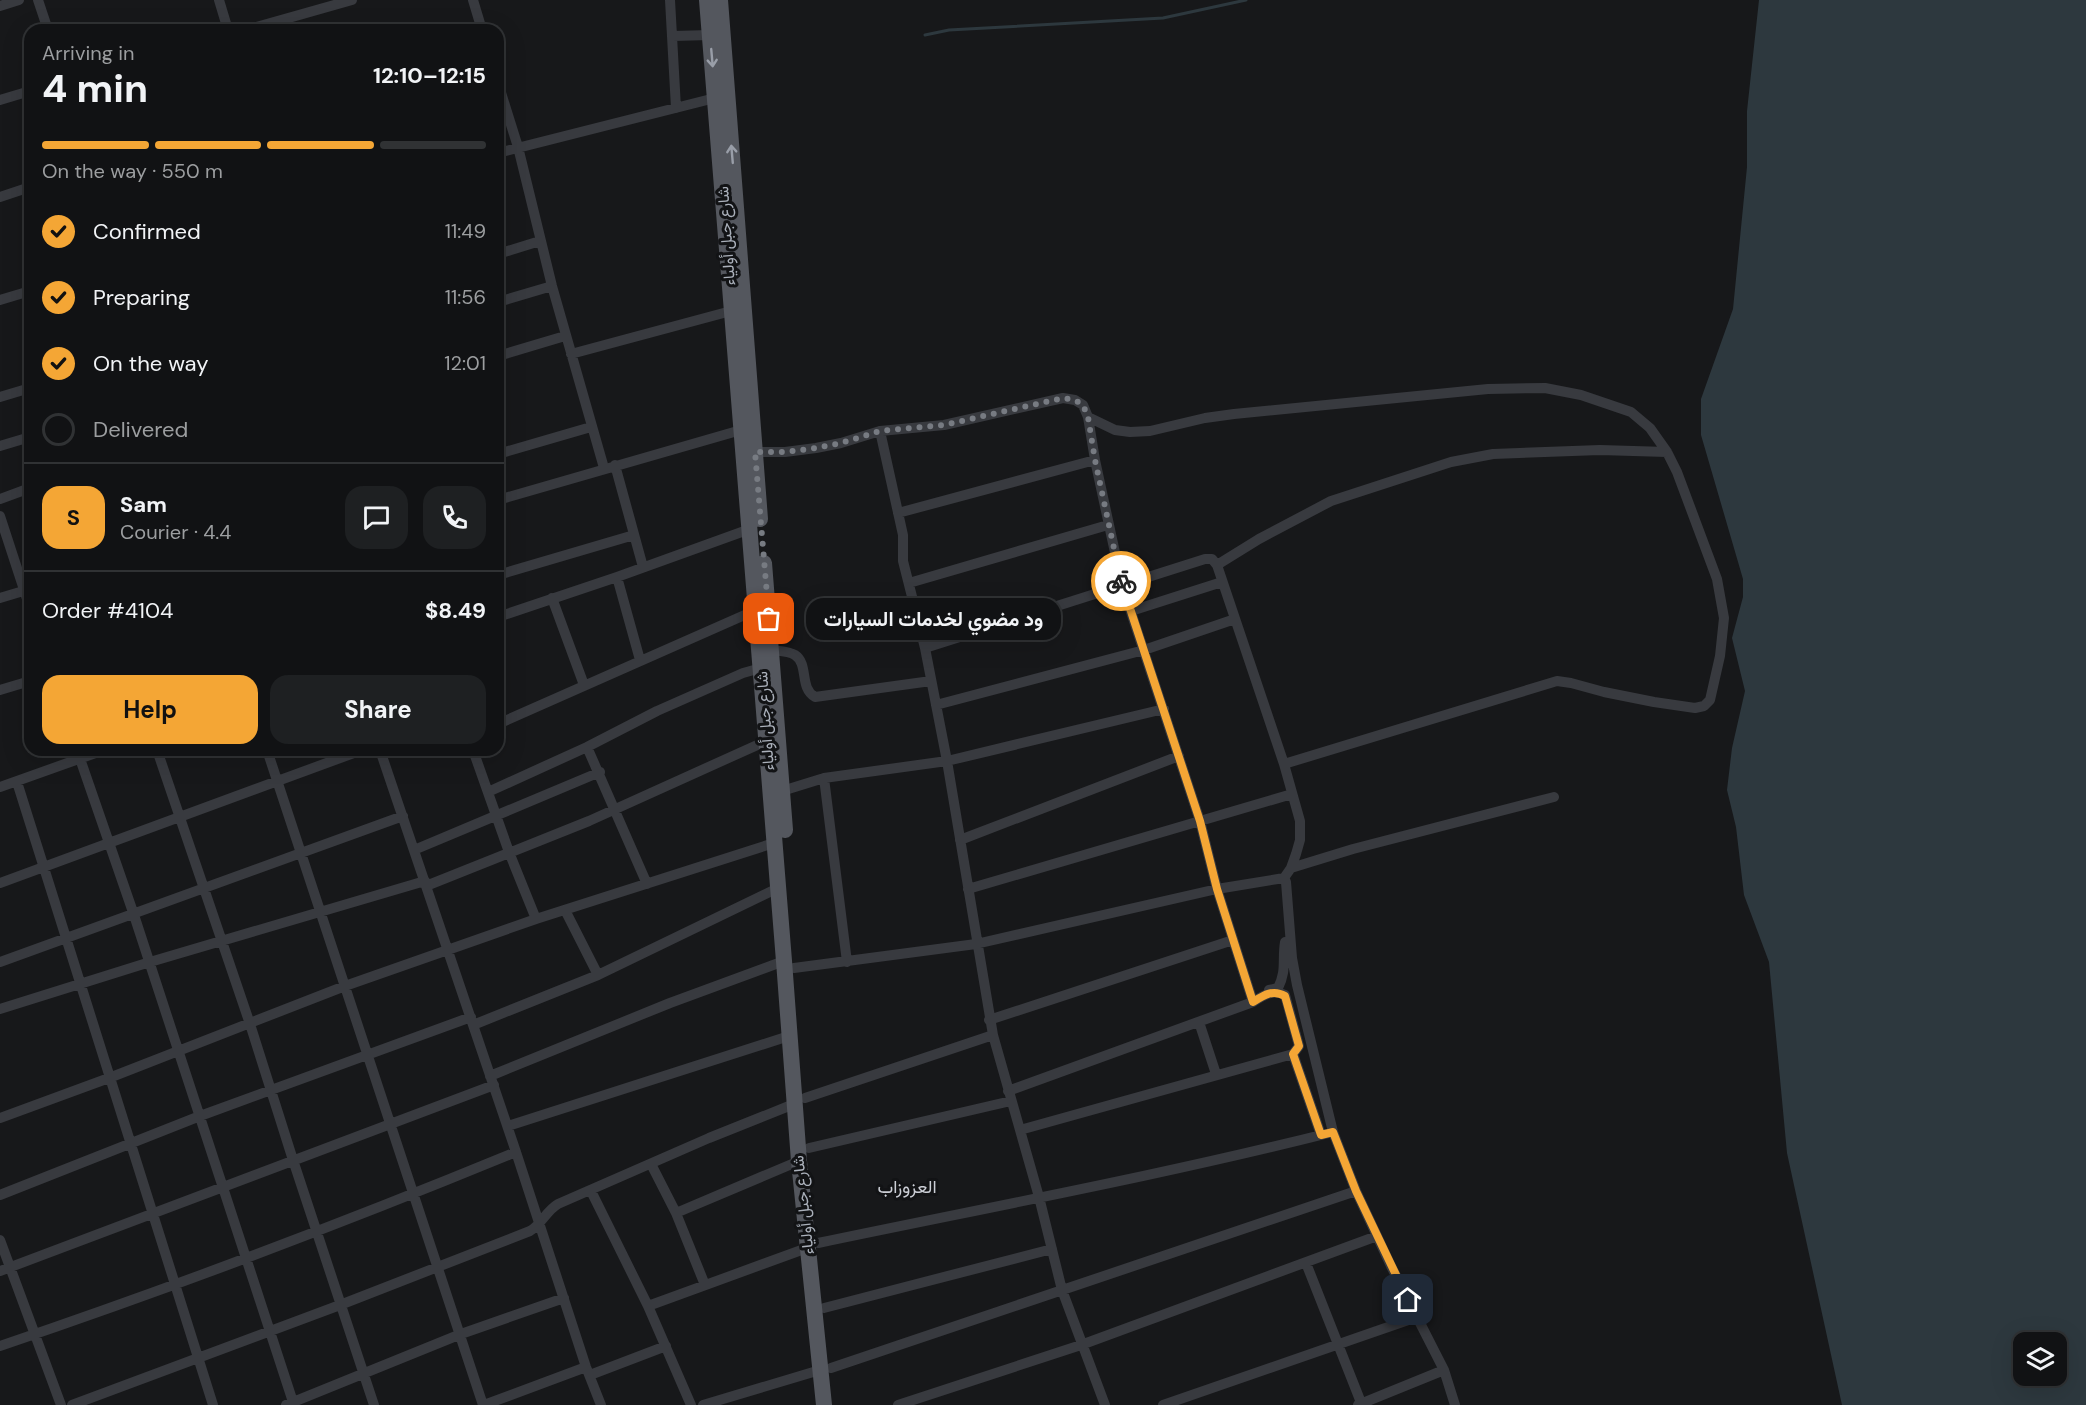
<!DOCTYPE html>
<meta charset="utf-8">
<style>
body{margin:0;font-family:"DM Sans",Vazirmatn,sans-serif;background:#1e2022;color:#f1f3f6;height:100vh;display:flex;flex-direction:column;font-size:22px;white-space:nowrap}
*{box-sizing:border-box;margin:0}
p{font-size:20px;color:#9c9ea0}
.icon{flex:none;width:33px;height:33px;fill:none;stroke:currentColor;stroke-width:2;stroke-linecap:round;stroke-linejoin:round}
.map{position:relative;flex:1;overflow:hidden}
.details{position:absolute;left:24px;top:24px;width:480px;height:732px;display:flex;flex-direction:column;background:#111214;border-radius:18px;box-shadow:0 6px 24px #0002,0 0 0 2px #303234}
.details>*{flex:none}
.buttons{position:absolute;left:2013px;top:1332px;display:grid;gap:12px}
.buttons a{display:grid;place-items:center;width:54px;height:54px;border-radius:12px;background:#111214;box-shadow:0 6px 24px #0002,0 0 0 2px #303234;font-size:30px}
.pin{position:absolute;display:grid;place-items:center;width:51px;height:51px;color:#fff;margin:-26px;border-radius:12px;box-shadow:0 3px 9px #0006}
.courier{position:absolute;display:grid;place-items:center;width:60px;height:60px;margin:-30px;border:4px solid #f4a635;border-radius:50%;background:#fff;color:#222;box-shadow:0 2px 8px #0007}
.bubble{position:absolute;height:42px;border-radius:18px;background:#111214;box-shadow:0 6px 24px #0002,0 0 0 2px #303234;font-size:20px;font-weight:700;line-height:42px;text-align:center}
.summary em{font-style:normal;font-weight:700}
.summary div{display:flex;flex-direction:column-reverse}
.summary{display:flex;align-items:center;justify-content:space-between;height:102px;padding:0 18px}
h1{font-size:39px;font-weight:700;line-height:45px}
.bar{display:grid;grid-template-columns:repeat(4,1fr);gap:9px 6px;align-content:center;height:72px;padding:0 18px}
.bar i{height:8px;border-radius:4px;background:#303234}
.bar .selected{background:#f4a635}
.bar p{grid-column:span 4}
.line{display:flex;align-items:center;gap:15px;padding:0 18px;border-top:2px solid #303234}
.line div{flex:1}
.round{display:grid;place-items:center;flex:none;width:63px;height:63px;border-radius:18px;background:#1e2022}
ol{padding:0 18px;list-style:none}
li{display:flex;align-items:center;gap:18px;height:66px}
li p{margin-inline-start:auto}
li .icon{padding:6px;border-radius:50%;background:#f4a635;color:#111;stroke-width:4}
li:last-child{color:#9c9ea0}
li i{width:33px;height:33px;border:3px solid #303234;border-radius:50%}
.action{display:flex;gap:12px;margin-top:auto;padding:12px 18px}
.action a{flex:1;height:69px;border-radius:18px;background:#f4a635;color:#111;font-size:24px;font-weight:700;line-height:69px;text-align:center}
.action a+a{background:#1e2022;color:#f1f3f6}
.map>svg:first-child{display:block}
</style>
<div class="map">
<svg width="2086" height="1405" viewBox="0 0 2086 1405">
<rect width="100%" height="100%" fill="#17181a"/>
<path fill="#2d383e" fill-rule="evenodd" d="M1759,0H2086V1405H1842L1787,1153L1769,962L1744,895L1736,827L1727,790L1732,748L1745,691L1732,638L1743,597V579L1701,435V399L1733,309L1747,167V111ZM2024,1342H2056V1376H2024Z"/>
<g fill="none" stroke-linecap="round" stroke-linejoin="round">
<path stroke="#2d383e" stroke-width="3" d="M925,35L949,30L1163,18L1246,0"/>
<path stroke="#383a3f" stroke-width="10" d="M38,0L48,30
M219,0L228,30
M473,0L482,30
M670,0L676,108
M0,6L19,0
M246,30L352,0
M673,36L710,35
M498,83L518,147L552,286L604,468
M0,100L30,91
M498,153L715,98
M0,197L30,187
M498,254L540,241
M0,300L30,291
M498,302L552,286
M571,354L731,311
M498,356L565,336
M0,397L30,388
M1088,417L1115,430L1130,432L1150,431L1205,418L1234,414L1488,389L1545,388L1581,395L1631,412L1650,428L1667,452L1677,472L1717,579L1724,618L1720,656L1710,700L1704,706L1695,708L1654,702L1604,692L1571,683L1557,681L1284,764
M880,431L903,535V561L925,648L947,761L993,1035L1039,1197L1062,1290L1105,1405
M0,446L30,437
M755,452H785L816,448L841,443L880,431L944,425L1063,398L1075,400L1083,405L1088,417L1095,460L1122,585L1200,821L1217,889L1253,1002
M498,454L591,427
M615,465L643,567
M0,499L30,488
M498,500L741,430
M898,513L1095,460
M0,516L30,608
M1217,565L1259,539L1331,501L1451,462L1493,454L1600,450L1667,452
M498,575L634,535
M617,577L640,660
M909,583L1108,525
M0,598L30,589
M552,598L584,685
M1131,611L1222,582
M498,617L617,577L750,529
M925,648L1205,559H1212L1217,565L1284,764L1300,821V840L1296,854L1291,868L1284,878
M771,650C778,651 789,651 795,655C809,664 799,688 815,697L931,681
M0,690L30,681
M936,705L1144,650L1235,619
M498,724L756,610
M587,747L647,884
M77,750L134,915L294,1405
M157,750L250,1024L293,1160L374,1405
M267,750L483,1405
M380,750L516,1152L586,1367L601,1405
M473,750L509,852L536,919
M824,778L847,962
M17,782L213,1405
M0,787L104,750
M782,791L824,778L947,761L1164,709
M488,792L587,747L657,711L743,673L761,668
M960,840L1179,756
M414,850L600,772
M1291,868L1353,849L1554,797
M0,883L362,750
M426,886L589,821L766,741
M968,889L1292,794
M565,910L598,975
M0,962L403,816
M794,968L976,944L1217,889L1284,878L1286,882L1292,958L1297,985L1333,1132L1356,1191L1391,1266L1444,1370L1455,1405
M1269,990L1278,988C1287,970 1282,960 1285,942
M0,1009L150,962L425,881
M989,1020L1233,940
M1199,1022L1216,1074
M473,1025L598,975L778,888
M490,1076L670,1003L784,961
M1008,1091L1253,1002C1264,995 1273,989 1285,995L1299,1046L1293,1054L1321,1135
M805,1098L993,1035
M0,1118L109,1078L345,986L536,919L774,843
M508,1126L789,1036
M1020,1130L1293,1054
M809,1148L1011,1101
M651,1164L676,1213L705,1285
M591,1191L648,1306L691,1405
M0,1195L200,1116L471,1017
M676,1213L799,1161
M0,1240L61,1405
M818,1243C990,1207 1163,1175 1333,1132
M1306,1263L1362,1405
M0,1271L494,1085
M648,1306L807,1248
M824,1308L1052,1249
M0,1346C174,1287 346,1222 516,1152
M831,1368L1356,1191
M590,1375L666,1346
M72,1405L340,1305L530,1231C542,1224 546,1211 558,1204L709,1138L794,1104
M286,1405L461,1334L564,1298
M484,1405L586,1367
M703,1405L820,1370
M898,1405L1081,1345L1377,1236
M1163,1405L1417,1317
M1358,1405L1444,1370"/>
<path stroke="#54575e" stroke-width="16" d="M707,0L784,961L799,1161L824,1405
M720,0L760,519
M764,563L785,830"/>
</g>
<defs><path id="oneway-shaft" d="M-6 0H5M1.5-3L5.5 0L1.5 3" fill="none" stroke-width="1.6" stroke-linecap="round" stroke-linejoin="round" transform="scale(1.5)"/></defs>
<g stroke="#999ea8">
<use href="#oneway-shaft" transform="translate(712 58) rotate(85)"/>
<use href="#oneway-shaft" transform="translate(732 154) rotate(-95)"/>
</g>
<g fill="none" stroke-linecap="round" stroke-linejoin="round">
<path stroke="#777b82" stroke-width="6" stroke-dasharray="0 10.8" d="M769,619L755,452H785L816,448L841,443L880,431L944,425L1063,398L1075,400L1083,405L1088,417L1095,460L1121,581"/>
<path stroke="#f4a635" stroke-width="8" d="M1121,581L1200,821L1217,889L1253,1002C1264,995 1273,989 1285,996L1299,1046L1293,1054L1321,1135L1333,1132L1356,1191L1408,1300"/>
</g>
<g text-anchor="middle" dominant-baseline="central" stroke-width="6" stroke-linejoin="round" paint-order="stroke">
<g font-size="16" fill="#aab0ba" stroke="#121315">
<text transform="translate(726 236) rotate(-94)">شارع جبل أولياء</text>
<text transform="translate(765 721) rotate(-94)">شارع جبل أولياء</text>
<text transform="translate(803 1205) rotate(-96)">شارع جبل أولياء</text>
</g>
<g font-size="18" fill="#cbced5" stroke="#121315">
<text x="907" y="1187">العزوزاب</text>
</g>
</g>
</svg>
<div class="buttons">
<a><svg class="icon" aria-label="layers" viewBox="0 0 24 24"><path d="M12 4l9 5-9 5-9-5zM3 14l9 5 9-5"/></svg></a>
</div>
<div class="pin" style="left:769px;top:619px;background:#ea580c"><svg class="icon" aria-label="bag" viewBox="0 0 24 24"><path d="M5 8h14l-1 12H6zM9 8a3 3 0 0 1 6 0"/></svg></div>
<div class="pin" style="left:1408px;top:1300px;background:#1f2937"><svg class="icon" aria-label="home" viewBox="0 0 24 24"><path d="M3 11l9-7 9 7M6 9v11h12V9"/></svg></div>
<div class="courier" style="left:1121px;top:581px"><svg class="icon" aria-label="bike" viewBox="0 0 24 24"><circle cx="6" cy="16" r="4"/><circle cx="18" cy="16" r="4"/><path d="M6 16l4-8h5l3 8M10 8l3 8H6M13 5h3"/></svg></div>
<div class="bubble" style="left:806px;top:598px;width:255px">ود مضوي لخدمات السيارات</div>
<section class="details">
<div class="summary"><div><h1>4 min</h1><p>Arriving in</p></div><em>12:10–12:15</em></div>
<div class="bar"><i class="selected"></i><i class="selected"></i><i class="selected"></i><i></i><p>On the way · 550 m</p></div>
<ol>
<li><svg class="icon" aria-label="check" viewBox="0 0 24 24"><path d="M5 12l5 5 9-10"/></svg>Confirmed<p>11:49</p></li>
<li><svg class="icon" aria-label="check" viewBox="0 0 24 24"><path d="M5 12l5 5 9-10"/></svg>Preparing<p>11:56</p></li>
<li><svg class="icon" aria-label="check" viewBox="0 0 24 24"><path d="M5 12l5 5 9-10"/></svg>On the way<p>12:01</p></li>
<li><i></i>Delivered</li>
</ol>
<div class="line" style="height:108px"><b class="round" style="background:#f4a635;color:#111">S</b><div><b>Sam</b><p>Courier · 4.4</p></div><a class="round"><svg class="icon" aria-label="chat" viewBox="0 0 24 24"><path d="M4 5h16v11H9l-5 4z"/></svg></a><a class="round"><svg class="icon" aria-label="phone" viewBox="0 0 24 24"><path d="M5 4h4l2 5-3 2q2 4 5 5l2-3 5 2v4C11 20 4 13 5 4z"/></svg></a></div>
<div class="line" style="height:78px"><div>Order #4104</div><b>$8.49</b></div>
<div class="action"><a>Help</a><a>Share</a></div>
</section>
</div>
